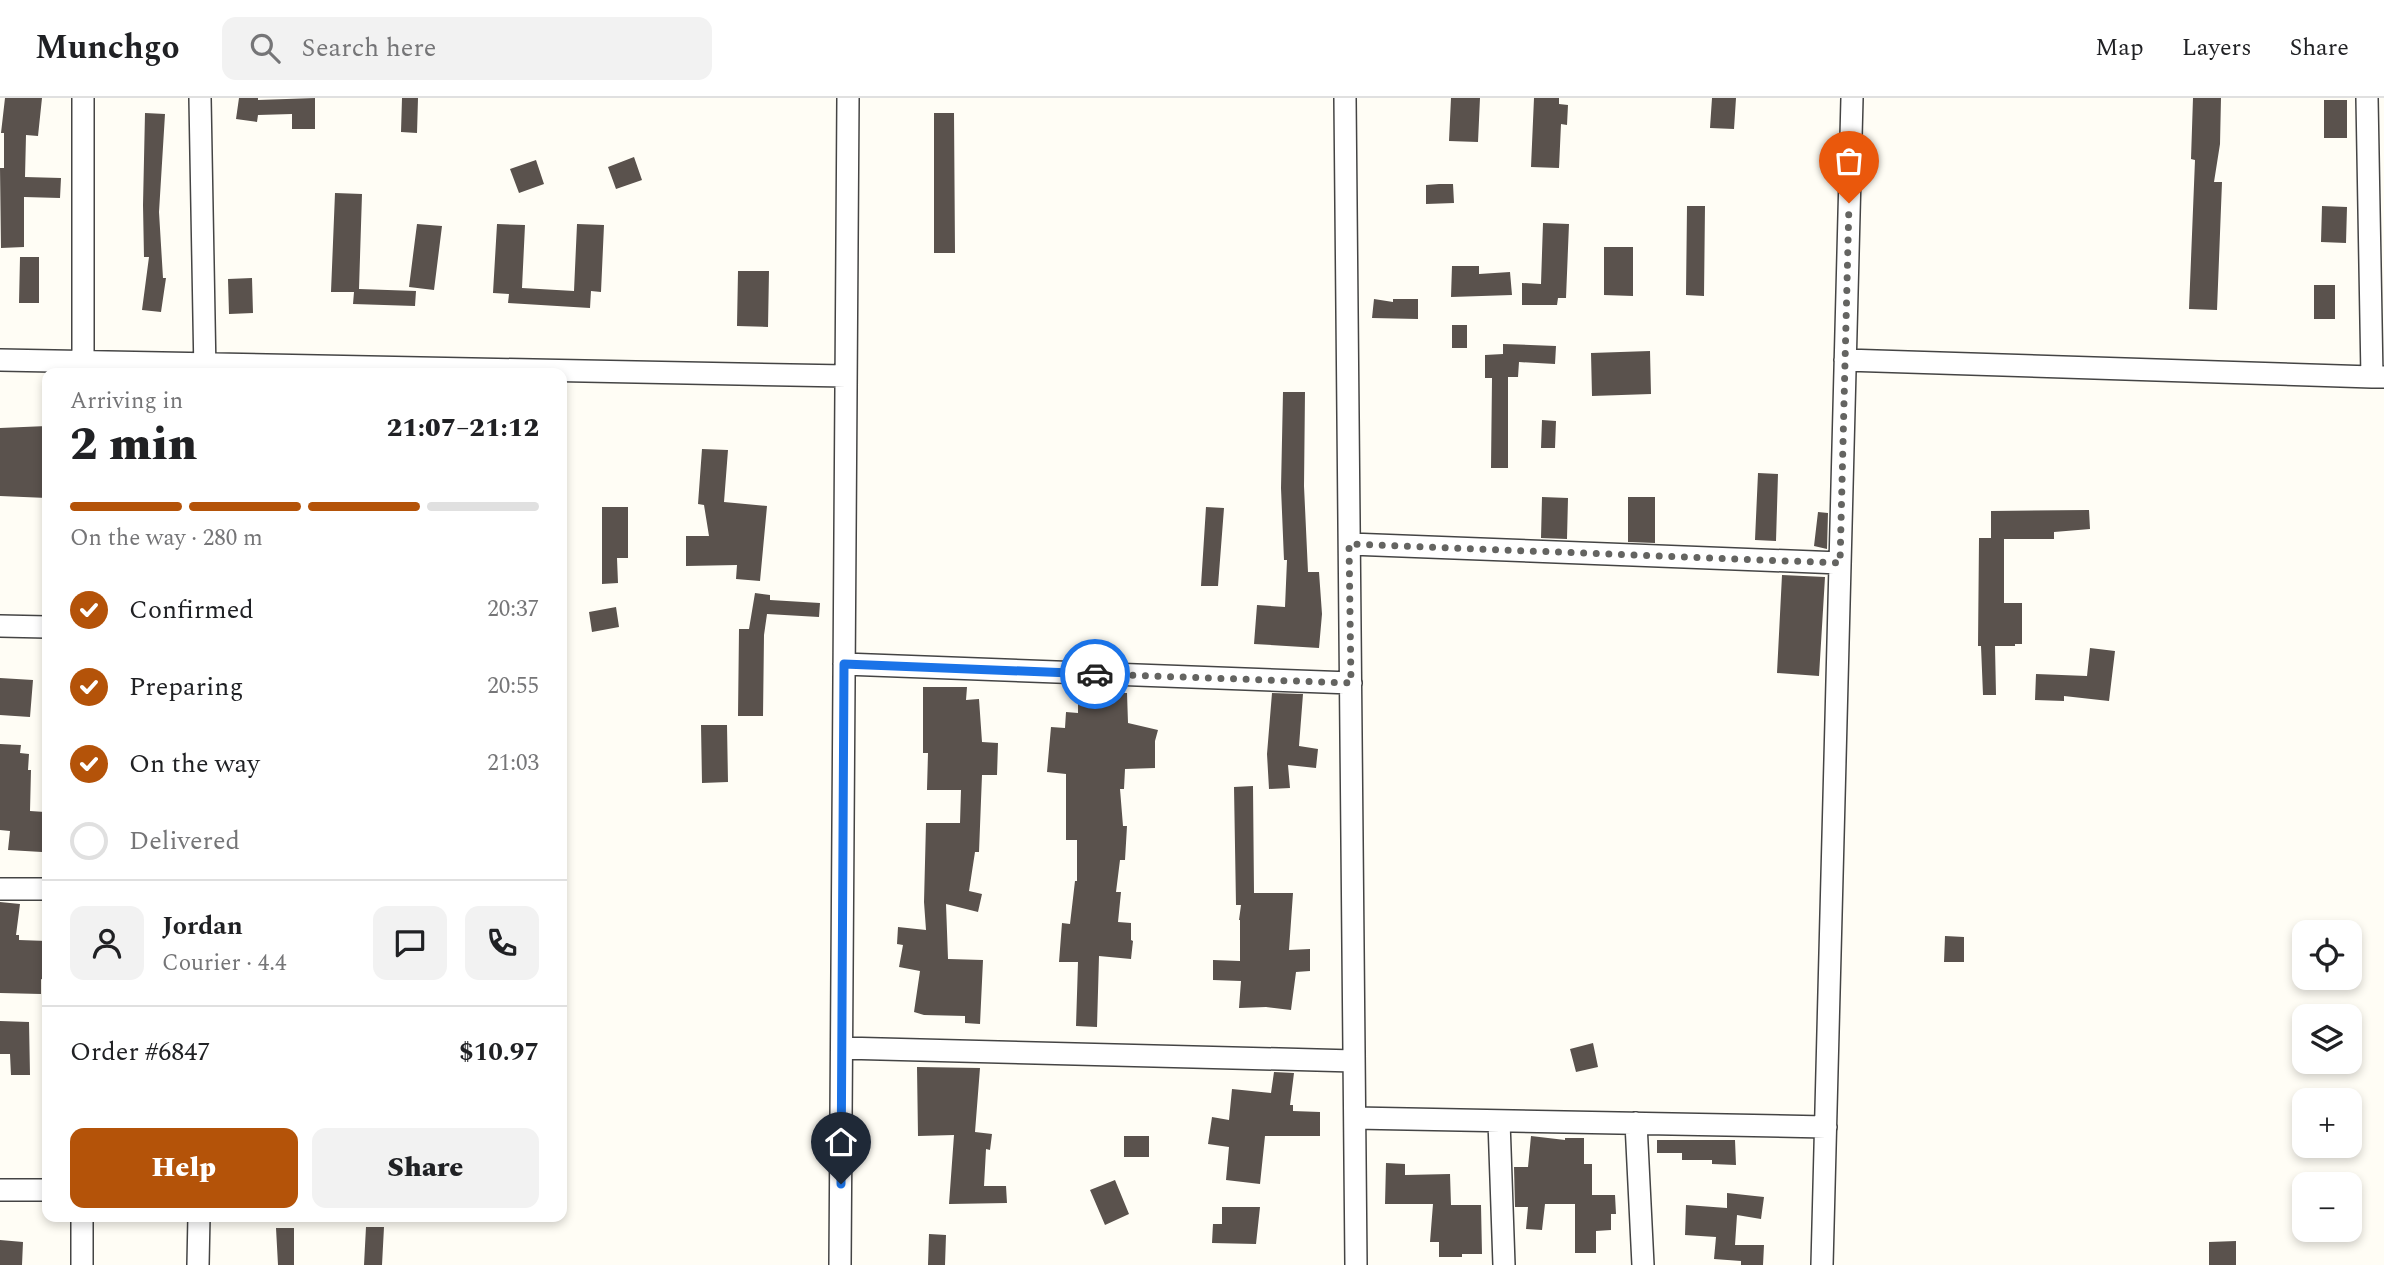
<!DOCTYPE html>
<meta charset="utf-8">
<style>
body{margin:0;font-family:Spectral,serif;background:#f2f2f2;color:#202124;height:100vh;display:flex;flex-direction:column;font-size:26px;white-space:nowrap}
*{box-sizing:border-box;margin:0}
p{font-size:23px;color:#757577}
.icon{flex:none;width:38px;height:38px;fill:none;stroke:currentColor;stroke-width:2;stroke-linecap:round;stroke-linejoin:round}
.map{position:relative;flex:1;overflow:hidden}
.sheet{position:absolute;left:42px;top:270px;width:525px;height:854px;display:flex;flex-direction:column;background:#fff;border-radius:14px;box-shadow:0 4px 10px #0003}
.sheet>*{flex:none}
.controls{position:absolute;left:2292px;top:822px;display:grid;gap:14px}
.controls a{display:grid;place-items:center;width:70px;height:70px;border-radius:14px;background:#fff;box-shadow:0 4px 10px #0003;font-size:35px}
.pin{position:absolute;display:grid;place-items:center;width:60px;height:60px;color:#fff;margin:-72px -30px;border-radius:50% 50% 50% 0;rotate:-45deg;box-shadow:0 0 7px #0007}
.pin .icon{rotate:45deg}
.courier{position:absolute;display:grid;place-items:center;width:70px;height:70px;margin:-35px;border:5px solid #1a73e8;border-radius:50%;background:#fff;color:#222;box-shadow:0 2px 9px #0007}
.head em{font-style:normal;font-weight:800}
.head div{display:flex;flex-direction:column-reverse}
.head{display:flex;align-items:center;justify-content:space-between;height:119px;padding:0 28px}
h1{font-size:46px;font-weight:800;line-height:52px}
.bar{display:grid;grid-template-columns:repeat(4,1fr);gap:10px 7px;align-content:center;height:84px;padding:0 28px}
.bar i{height:9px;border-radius:5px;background:#e0e0e0}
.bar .selected{background:#b45309}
.bar p{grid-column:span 4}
.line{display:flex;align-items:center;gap:18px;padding:0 28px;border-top:2px solid #e0e0e0}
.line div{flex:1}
.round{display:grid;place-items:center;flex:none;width:74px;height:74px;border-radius:14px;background:#f2f2f2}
ol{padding:0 28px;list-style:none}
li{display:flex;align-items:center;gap:21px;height:77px}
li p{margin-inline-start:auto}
li .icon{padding:7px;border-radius:50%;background:#b45309;color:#fff;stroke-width:4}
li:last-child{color:#757577}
li i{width:38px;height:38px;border:4px solid #e0e0e0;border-radius:50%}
.primary-button{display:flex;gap:14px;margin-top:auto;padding:14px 28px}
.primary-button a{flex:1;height:80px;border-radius:14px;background:#b45309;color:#fff;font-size:28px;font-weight:800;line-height:80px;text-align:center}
.primary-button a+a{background:#f2f2f2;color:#202124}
header{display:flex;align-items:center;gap:42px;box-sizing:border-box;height:98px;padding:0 35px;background:#fff;border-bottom:2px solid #e0e0e0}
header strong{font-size:33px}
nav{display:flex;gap:38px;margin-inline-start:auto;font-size:24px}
.search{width:490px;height:63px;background:#f2f2f2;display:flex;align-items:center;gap:18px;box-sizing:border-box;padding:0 24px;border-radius:14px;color:#757577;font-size:26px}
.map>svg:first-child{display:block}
</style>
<header>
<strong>Munchgo</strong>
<div class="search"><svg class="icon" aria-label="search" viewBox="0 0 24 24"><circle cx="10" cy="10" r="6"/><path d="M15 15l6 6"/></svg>Search here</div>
<nav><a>Map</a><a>Layers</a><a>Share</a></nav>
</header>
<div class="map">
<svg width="2384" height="1167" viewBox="0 0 2384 1167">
<rect width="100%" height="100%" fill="#fffdf5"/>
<path fill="#5a524d" d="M5,0H42L38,38L26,37L25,79L61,80L60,100L24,99V149L1,150L0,70H4V35H1Z
M239,0H258V2L315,0V31H292V16L258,17L257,24L236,21Z
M402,0H418L417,35L401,34Z
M1451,0H1480L1478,44L1449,43Z
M1534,0H1559V6L1568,7L1567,27L1561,26L1559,70L1531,69Z
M1712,0H1736L1734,31L1710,30Z
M2193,0H2221L2220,46L2214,84H2222L2217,212L2189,211L2195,62L2191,61Z
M2324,2H2347V40H2324Z
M145,15L165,16L159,114L163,180H166L161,214L142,212L149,159H144L143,107Z
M934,15H954L955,155H934Z
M634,59L642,82L616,91L608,69Z
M536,62L544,86L519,95L510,71Z
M1439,86H1453L1454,105L1426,106V87Z
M335,95L362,96L359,191L416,193L415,208L353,206L354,194H331Z
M1687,108H1705L1704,198L1686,197Z
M2322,108L2347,109L2346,145L2321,144Z
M1543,125L1569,126L1566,200H1558L1557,207H1522V185L1541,186Z
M417,126L442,128L434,192L409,189Z
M497,126L525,127L522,190L574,193L577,126L604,127L601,194L591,193L590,210L508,205L509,196L493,195Z
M1604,149H1633V198L1604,197Z
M20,159H39V205H19Z
M1452,168H1479V176L1510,174L1512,197L1451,199Z
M738,173H769L768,229L737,228Z
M252,180L253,215L229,216L228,181Z
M2314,187H2335V221H2314Z
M1374,201L1393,204V201H1418V221L1372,220Z
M1452,227H1467V250H1452Z
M1503,246L1556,248L1555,266L1519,264L1518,279H1508V370H1491L1492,280H1485V257L1503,256Z
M1650,253L1651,296L1592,298L1591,255Z
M1283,294H1305L1304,388L1308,474H1319L1322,516L1319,550L1254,546L1257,507L1285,509L1287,462H1284L1281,390Z
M1542,322L1556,323L1555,350H1541Z
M47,328V400L0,398V330Z
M702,351L728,352L724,404L767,408L760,483L736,481L737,467L686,468V438H709L704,407L698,406Z
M1758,375L1778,376L1776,443L1755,442Z
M1542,399L1568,400L1567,441L1541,440Z
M1628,399H1655V445L1628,444Z
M602,409H628V460H617L618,485L602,486Z
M1206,409L1224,410L1218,488H1201Z
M2089,412L2090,431L2054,434V441H2004V505H2022V546H2015V548H1995L1996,597H1983L1981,548H1978L1979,440H1991V413Z
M1818,414L1828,415L1827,451L1814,448Z
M1782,477L1825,479L1819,578L1777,575Z
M755,495L770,497V502L820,505L819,519L767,516L764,537L763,618H738L739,531H749Z
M616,509L619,529L592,534L589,514Z
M2090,550L2115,553L2109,603L2064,598V603L2035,602L2036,576L2087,578Z
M0,580L33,582L30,619L0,617Z
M923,589H967L966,602L979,601L982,644L998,645L997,677H982L979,754H975L969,793L982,796L978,814L946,806L948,861L983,862L980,926L965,925V918L924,917L914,914L920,873L899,869L903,847L897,846L898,829L926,832L924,804L926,725H960L961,692H927L928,655H923Z
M1078,595H1127L1128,625L1158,632L1155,643V670L1125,671L1124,691H1120L1123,728H1127L1125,762H1120L1116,794H1121L1118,824L1131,825V842L1133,843L1131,861L1099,858L1097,929L1076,928L1078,864H1059L1062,825L1070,826L1075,783H1077V742H1066V676L1047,674L1051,629L1065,630L1066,614L1078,615Z
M1272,595L1303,596L1299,648L1318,651L1316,670L1288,667L1290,690L1269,691L1267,656Z
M701,627H727L728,684L702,685Z
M0,646L21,647L20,655L29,656L28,672H31L30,713L45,714L42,754L8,752L10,733L0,732Z
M1253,688L1254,795H1293L1289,852L1310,851V873L1296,874L1291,912L1266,909L1239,910L1241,883L1213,882V862L1240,863V822H1239L1241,807H1236L1234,689Z
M0,804L20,806L16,837H19V842L47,843V883L41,881V896L0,895Z
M1945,838L1964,839V864H1944Z
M0,923L29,924L30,977H11L10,956H0Z
M1593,945L1598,969L1576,974L1570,951Z
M917,969L980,970L975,1034L992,1036L990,1052L986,1051L984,1088H1006L1007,1105L949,1106L954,1037L918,1038Z
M1274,974L1294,975L1290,1007H1293V1013L1320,1014V1038H1265L1260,1086L1226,1082L1229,1049L1208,1046L1212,1019L1229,1022L1232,991L1271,995Z
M1124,1038H1149V1059H1124Z
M1531,1038L1565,1042V1040H1584V1066H1592V1097H1615L1616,1116H1611V1132L1596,1133V1155H1575V1106H1545L1542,1132L1526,1131L1528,1109H1515L1514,1069H1528Z
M1657,1042H1735L1736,1067L1712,1066V1062H1682V1055H1657Z
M1386,1065L1405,1066V1077L1450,1076L1451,1107H1481L1482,1156H1462V1159H1439V1144H1430L1433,1106H1385Z
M1115,1082L1129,1116L1105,1127L1090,1092Z
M1727,1095L1764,1099L1761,1121L1737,1117L1735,1147H1764L1763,1167H1741V1163L1714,1161L1716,1139L1685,1137L1686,1107L1727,1110Z
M1222,1109H1260L1256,1146L1212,1145L1213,1126H1222Z
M366,1129H384L382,1167H364Z
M276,1130H294V1167H278Z
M929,1136L946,1137L945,1167H928Z
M0,1142L23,1144L22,1167H0Z
M2236,1143V1167H2209V1144Z"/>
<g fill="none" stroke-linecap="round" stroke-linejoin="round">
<g stroke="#444" stroke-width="24">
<path id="minor" d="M200,0L205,275
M1345,0L1356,1167
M2367,0L2372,279H2384
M0,262L846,278
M1845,262L2372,279
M83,274V0
M1350,446L1840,465
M0,528L47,529
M844,566L1351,585
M0,791H47
M842,950L1354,963
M1355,1020L1826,1029
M1499,1023L1504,1167
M1636,1025L1643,1167
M0,1092H47
M82,1167V1118
M198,1167L199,1118
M840,1167L848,0
M1822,1167L1852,0"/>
</g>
<use href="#minor" stroke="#fff" stroke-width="21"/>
</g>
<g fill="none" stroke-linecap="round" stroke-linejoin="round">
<path stroke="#646461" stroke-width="7" stroke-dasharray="0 12.6" d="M1095,576L1351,585L1349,446L1840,465L1849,105"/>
<path stroke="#1a73e8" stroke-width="9" d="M841,1086L844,566L1095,576"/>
</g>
</svg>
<div class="controls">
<a><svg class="icon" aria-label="locate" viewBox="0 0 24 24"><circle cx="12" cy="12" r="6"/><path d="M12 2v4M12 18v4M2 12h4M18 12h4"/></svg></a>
<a><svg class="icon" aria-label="layers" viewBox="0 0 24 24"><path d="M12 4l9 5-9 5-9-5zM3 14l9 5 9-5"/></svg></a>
<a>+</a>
<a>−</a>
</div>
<div class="pin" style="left:1849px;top:105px;background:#ea580c"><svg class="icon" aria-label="bag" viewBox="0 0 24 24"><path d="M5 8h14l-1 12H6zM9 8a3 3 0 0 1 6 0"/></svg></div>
<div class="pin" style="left:841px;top:1086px;background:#1f2937"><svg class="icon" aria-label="home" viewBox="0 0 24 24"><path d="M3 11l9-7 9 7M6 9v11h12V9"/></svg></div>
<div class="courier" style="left:1095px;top:576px"><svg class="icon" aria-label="car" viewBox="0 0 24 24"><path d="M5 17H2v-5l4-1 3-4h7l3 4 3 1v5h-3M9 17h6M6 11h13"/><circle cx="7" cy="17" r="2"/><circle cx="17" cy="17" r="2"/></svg></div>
<section class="sheet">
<div class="head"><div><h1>2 min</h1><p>Arriving in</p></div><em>21:07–21:12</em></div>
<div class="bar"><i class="selected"></i><i class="selected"></i><i class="selected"></i><i></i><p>On the way · 280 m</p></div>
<ol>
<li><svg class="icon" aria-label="check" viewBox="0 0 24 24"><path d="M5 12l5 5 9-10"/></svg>Confirmed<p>20:37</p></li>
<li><svg class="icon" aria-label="check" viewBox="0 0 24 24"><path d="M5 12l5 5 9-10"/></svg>Preparing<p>20:55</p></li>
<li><svg class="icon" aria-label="check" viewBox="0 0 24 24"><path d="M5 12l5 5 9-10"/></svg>On the way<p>21:03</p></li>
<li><i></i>Delivered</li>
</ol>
<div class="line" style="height:126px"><a class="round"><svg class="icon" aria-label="person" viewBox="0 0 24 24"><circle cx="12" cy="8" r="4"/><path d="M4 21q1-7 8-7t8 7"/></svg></a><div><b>Jordan</b><p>Courier · 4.4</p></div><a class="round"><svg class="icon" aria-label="chat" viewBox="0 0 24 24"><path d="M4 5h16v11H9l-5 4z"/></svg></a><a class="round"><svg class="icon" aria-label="phone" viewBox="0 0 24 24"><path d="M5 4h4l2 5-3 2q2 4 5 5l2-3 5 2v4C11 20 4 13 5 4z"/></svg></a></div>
<div class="line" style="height:91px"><div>Order #6847</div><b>$10.97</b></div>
<div class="primary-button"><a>Help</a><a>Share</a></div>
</section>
</div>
